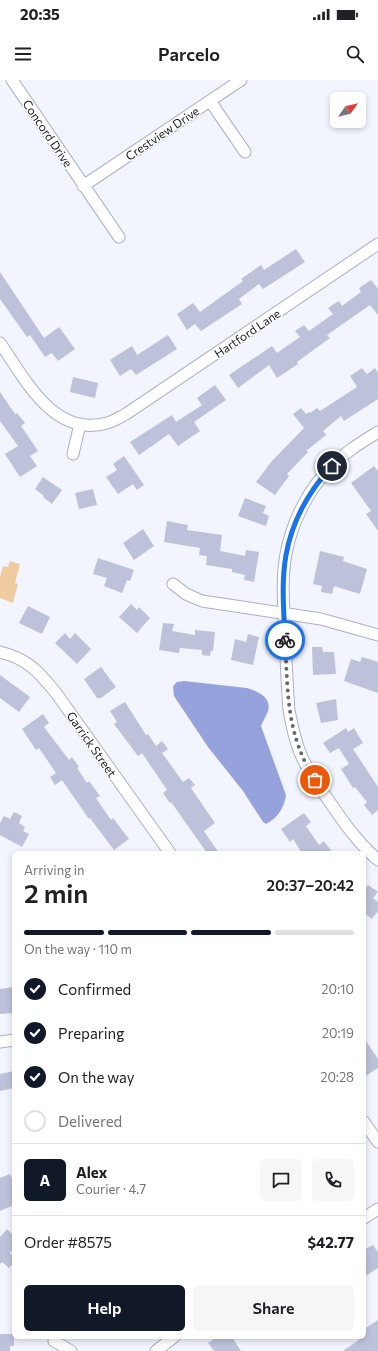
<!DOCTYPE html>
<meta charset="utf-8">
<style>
body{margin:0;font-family:Commissioner,sans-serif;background:#f6f6f6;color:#202124;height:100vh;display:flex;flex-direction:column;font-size:15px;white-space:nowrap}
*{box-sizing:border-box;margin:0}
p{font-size:13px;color:#757577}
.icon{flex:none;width:22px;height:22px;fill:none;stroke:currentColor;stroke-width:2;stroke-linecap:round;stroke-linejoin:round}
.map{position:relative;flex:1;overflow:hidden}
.details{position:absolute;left:12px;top:771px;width:354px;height:488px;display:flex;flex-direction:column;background:#fff;border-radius:6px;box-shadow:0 2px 6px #0003}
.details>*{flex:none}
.needle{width:26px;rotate:56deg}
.fabs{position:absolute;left:330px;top:12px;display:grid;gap:8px}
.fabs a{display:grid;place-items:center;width:36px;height:36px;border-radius:6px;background:#fff;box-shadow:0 2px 6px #0003;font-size:20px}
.pin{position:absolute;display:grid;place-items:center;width:34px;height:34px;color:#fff;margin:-17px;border:2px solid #fff;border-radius:50%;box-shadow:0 1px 4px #0007}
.courier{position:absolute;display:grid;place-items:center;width:40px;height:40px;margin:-20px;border:3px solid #1a73e8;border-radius:50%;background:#fff;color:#222;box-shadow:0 1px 5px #0007}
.summary em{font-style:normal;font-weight:600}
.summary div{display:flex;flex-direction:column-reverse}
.summary{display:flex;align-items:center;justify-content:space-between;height:68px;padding:0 12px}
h1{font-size:26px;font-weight:600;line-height:30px}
.bar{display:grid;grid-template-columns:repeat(4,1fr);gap:6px 4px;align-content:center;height:48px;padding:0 12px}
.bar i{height:5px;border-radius:3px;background:#e0e0e0}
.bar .selected{background:#111827}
.bar p{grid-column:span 4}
.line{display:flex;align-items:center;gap:10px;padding:0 12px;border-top:1px solid #e0e0e0}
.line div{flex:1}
.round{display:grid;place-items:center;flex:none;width:42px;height:42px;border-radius:6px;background:#f6f6f6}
ol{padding:0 12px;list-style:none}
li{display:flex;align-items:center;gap:12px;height:44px}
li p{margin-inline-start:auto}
li .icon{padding:4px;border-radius:50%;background:#111827;color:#fff;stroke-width:4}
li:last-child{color:#757577}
li i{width:22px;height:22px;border:2px solid #e0e0e0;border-radius:50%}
.primary-button{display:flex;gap:8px;margin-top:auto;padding:8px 12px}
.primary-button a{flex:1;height:46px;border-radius:6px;background:#111827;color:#fff;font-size:16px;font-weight:600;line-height:46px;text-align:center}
.primary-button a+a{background:#f6f6f6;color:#202124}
.status{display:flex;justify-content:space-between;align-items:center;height:28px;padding:0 20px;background:#fff;direction:ltr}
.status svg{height:11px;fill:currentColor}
header{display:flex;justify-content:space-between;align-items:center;height:52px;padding:0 12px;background:#fff;font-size:18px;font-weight:600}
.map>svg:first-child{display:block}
</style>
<div class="status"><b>20:35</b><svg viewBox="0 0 49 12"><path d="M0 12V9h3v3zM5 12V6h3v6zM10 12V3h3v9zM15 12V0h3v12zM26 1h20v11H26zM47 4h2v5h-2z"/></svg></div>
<header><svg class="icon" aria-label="menu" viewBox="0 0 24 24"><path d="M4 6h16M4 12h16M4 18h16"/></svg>Parcelo<svg class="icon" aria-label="search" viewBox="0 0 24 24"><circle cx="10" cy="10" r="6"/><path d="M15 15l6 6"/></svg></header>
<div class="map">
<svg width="378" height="1271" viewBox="0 0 378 1271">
<rect width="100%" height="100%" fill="#f2f4fe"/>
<path fill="#efcca0" d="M10,481L20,484L15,503L18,504L13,523L0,518V497L3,486L8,487Z"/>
<path fill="#96a2dc" d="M184,601L247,608C257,611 272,617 268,631C266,636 263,641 261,646L286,715C284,728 278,738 266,744L263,742L243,711L208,667L174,616L173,606L177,602Z"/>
<path fill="#bdc2da" d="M296,169L305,182L263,209L259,204L239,219L242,224L201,251L195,244L187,250L177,234L193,223L200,232L243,201L241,199L261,185L264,190Z
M0,192L44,258L59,247L75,269L58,281L52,273L45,277L30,255L27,257L0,219Z
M371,200L378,209V235L370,225L327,255L330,258L297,282L298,284L277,298L269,285L238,308L229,295L272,266L277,273L300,257L295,251L304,245L309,251L333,234L328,228L339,221L342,226L361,212L359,208Z
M168,255L177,269L136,295L131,289L120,296L110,280L132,266L137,275Z
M362,288L367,294L375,288L378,293V319L344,341L341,336L323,351L326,355L306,371L308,372L287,394L289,396L275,415L256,402L271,382L304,348L293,334L301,328L306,334L309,332L310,333L317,328L320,331L357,307L350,296Z
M73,297L98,303L95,318L70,312Z
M215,305L226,320L194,342L200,351L178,366L169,354L139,375L130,362L172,335L176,342L202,325L197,318Z
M0,312L15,334L17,333L25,343L21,346L38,371L30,376L37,386L20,397L5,374L18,366L0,341Z
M124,376L144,405L137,410L133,404L118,414L106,397L117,390L113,384Z
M374,386L378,391V451L366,434L371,431L351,403Z
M43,397L62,410L52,424L43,417L44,416L35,409Z
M93,409L97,425L79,429L75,413Z
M245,418L266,426L263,433L269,436L266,446L238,436Z
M167,441L188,445L187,450L222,455L220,471L245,476L246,470L259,472L254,502L244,500L245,495L232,492V489L206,485L207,476L199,475L200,468L164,462Z
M143,449L154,466L134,480L123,463Z
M320,471L344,477L343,481L367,489L360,514L334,506L332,514L321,512L322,506L313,504Z
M98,478L134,490L130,501L127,500L122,513L104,506L107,498L93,494Z
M131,524L137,530L139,527L150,538L137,553L119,537Z
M28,526L50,537L42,554L19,543Z
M163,543L174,544L172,551L195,555V550L215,552L213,571H211L210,576L202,575V570L180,568L179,573L159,570Z
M65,553L70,559L75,553L91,569L77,584L55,563Z
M248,554L259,557L253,585L231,580L235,559L246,562Z
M312,567H322L323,572H334L336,594L313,595Z
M362,577L378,582V613L344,601L351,579L360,582Z
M101,587L116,607L101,618H97L84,599Z
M0,595L30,617L19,632L0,618Z
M336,619L338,640L321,643L316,623Z
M125,622L146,655L148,654L156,666L162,661L168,669L162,673L183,702L189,698L195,705L191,708L215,743L204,751L219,773H207L171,722L170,723L163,713L167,710L142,673L138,676L114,644L117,642L110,631Z
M43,634L49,643L44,647L69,680L72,677L79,687L77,688L87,703L89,701L100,716L96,718L111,740L113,738L129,759L114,770L90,738L89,739L62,700L55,705L50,697L56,693L39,668L36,670L22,649Z
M346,648L348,652L354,648L363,663L353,669L378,707V730L372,735L364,725L367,722L355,707L353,708L341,689L349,684L339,668L330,673L323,663Z
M14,732L22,736L19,743L25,747L23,751L29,754L22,767L0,755V743L4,736L10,739Z
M304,733L311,742L306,746L319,765L324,761L333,773H302L293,759L290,762L281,749Z
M368,805L378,812L373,818L378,822V831L372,839L364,833V810Z
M14,907V924H12L13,933L0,934V909Z
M364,958L378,979V988L364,997Z
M14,991V1008L0,1011V994Z
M10,1094L14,1103V1125L0,1131V1098Z
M7,1149L14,1156V1168L10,1173L14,1177V1182L9,1188L2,1182L0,1184V1157Z
M373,1165L378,1172V1188L364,1197V1170Z
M378,1240V1271H343L359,1260L357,1257H364V1249Z
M0,1254H14V1266H10V1271H0Z
M217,1257H232L241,1271H214L208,1263Z"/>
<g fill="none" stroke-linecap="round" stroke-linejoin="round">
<g stroke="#abb0c7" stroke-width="13">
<path id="minor" d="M12,0L119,157
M210,21L245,72
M83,106L241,0
M0,263C25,299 54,358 107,343C114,341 120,337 126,334L378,164
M378,352C362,362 345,372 332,386C308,409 292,442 286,474C281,500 284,528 285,554C286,579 287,605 289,630C292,646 295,662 302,677C309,693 319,707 329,721C344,743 358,763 378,780
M73,374L80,344
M173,504L186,514L202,521L321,539L378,555
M0,572C27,578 39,592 56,613L170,773
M0,962L14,960
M364,1042L378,1062
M364,1138L378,1129
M54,1261L71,1271
M156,1271L174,1257"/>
</g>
<use href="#minor" stroke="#fff" stroke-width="11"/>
</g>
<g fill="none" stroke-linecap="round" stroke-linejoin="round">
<path stroke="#666870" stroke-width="4" stroke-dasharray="0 7.2" d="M285,560C288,613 286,654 315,700"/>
<path stroke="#1a73e8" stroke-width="5" d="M285,560C284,532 281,503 286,475C292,441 309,411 332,386"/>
</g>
<g text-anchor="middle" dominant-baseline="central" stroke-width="3" stroke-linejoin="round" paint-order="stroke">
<g font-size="12" fill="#1a1c24" stroke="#fff">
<text transform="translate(48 53) rotate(56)">Concord Drive</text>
<text transform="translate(162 53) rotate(-34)">Crestview Drive</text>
<text transform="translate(247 253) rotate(-34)">Hartford Lane</text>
<text transform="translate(92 664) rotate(55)">Garrick Street</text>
</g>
</g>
</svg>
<div class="fabs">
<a><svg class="needle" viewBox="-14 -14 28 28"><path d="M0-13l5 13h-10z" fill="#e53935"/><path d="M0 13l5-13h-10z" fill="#757577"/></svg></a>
</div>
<div class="pin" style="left:315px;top:700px;background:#ea580c"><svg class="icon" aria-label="bag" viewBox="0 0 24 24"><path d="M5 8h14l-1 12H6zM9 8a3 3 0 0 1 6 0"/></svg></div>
<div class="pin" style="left:332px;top:386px;background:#1f2937"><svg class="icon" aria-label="home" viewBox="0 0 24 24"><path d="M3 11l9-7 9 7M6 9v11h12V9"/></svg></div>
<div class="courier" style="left:285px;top:560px"><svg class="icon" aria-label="bike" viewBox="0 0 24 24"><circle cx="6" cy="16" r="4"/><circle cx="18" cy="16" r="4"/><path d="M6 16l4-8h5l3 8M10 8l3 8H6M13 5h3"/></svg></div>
<section class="details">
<div class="summary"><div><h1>2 min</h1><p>Arriving in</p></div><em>20:37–20:42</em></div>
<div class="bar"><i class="selected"></i><i class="selected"></i><i class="selected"></i><i></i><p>On the way · 110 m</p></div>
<ol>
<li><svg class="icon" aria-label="check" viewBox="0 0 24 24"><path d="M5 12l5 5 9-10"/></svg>Confirmed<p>20:10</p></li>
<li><svg class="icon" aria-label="check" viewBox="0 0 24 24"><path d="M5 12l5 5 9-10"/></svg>Preparing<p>20:19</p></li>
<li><svg class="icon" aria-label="check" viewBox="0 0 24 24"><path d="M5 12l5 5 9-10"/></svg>On the way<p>20:28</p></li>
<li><i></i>Delivered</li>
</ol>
<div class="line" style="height:72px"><b class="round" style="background:#111827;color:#fff">A</b><div><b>Alex</b><p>Courier · 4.7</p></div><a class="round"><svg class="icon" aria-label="chat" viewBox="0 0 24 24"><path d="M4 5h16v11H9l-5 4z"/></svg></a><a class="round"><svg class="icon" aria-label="phone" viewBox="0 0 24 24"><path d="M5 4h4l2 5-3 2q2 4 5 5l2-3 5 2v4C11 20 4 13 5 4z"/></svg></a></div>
<div class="line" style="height:52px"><div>Order #8575</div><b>$42.77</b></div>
<div class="primary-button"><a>Help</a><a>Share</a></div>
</section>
</div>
